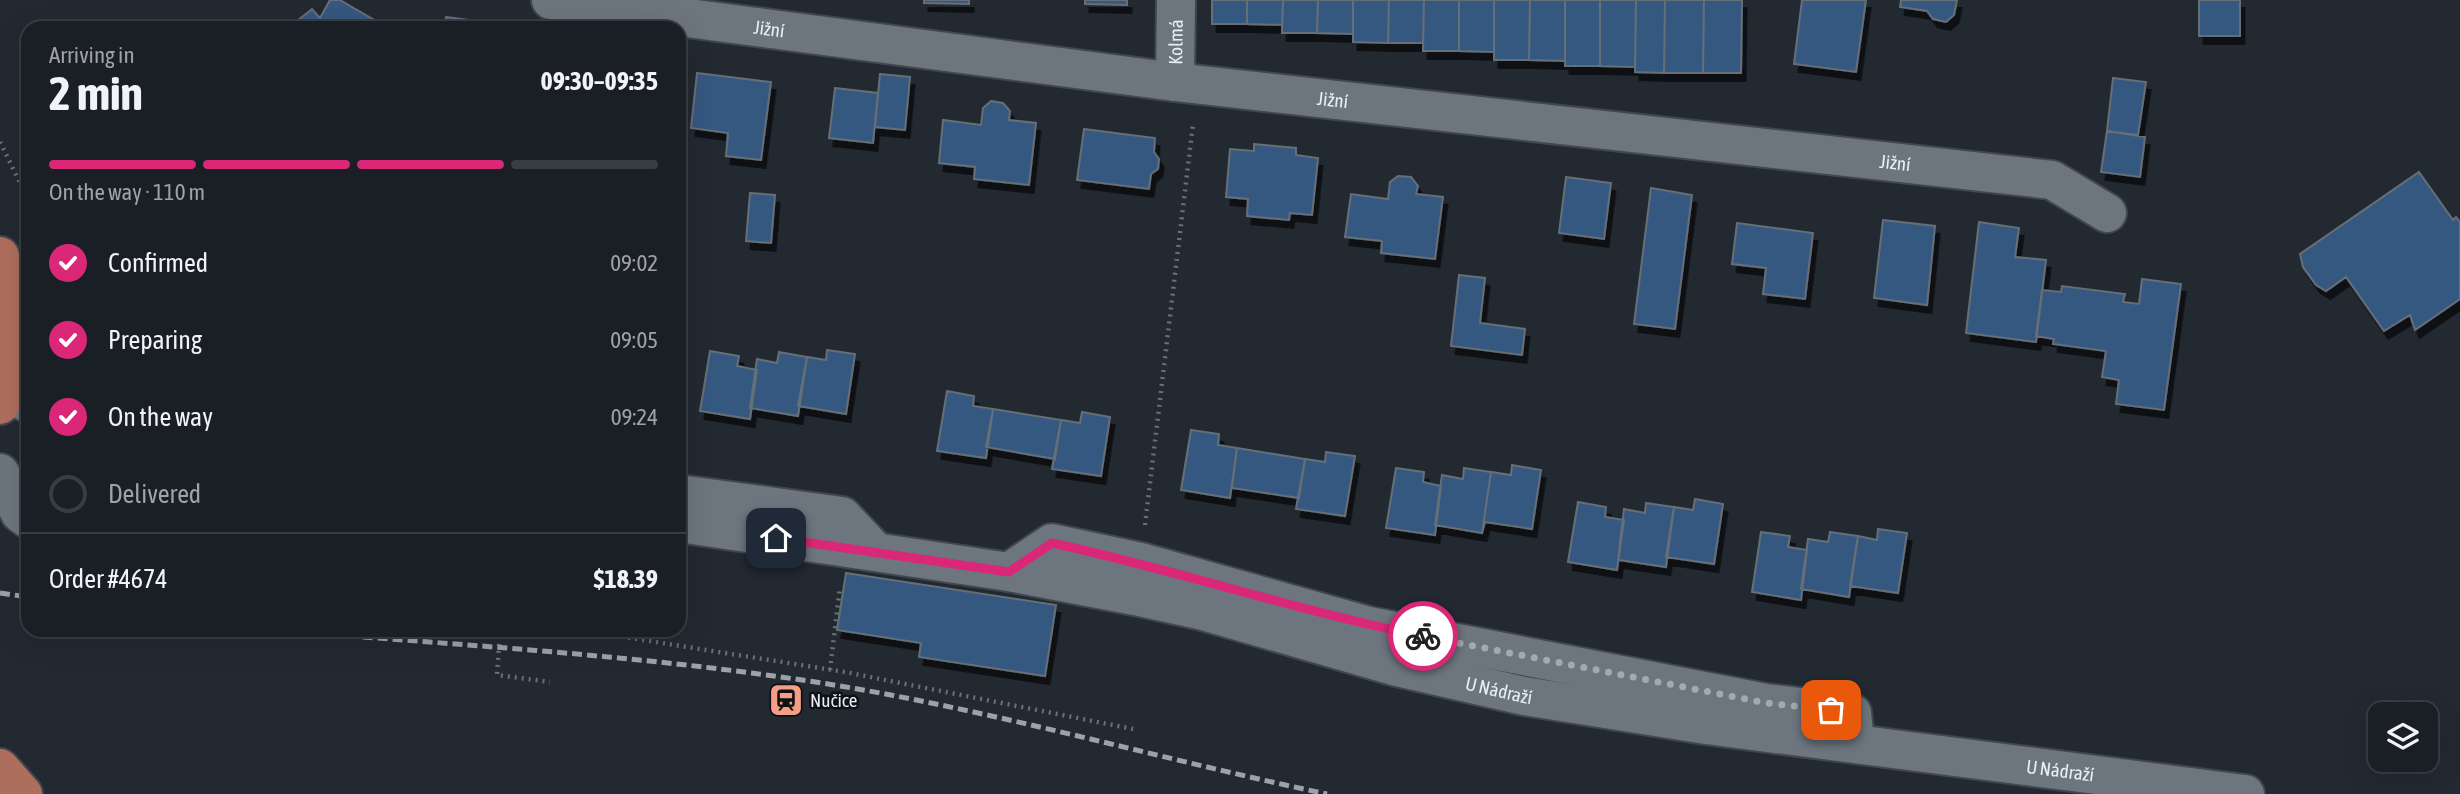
<!DOCTYPE html>
<meta charset="utf-8">
<style>
body{margin:0;font-family:"Asap Condensed",sans-serif;background:#272c32;color:#f1f3f6;height:100vh;display:flex;flex-direction:column;font-size:26px;white-space:nowrap}
*{box-sizing:border-box;margin:0}
p{font-size:23px;color:#9fa2a7}
.icon{flex:none;width:38px;height:38px;fill:none;stroke:currentColor;stroke-width:2;stroke-linecap:round;stroke-linejoin:round}
.map{position:relative;flex:1;overflow:hidden}
.sheet{position:absolute;left:21px;top:21px;width:665px;height:616px;display:flex;flex-direction:column;background:#1a1f25;border-radius:21px;box-shadow:0 7px 28px #0002,0 0 0 2px #383d42}
.sheet>*{flex:none}
.fabs{position:absolute;left:2368px;top:702px;display:grid;gap:14px}
.fabs a{display:grid;place-items:center;width:70px;height:70px;border-radius:14px;background:#1a1f25;box-shadow:0 7px 28px #0002,0 0 0 2px #383d42;font-size:35px}
.pin{position:absolute;display:grid;place-items:center;width:60px;height:60px;color:#fff;margin:-30px;border-radius:14px;box-shadow:0 4px 10px #0006}
.courier{position:absolute;display:grid;place-items:center;width:70px;height:70px;margin:-35px;border:5px solid #db2777;border-radius:50%;background:#fff;color:#222;box-shadow:0 2px 9px #0007}
.summary em{font-style:normal;font-weight:700}
.summary div{display:flex;flex-direction:column-reverse}
.summary{display:flex;align-items:center;justify-content:space-between;height:119px;padding:0 28px}
h1{font-size:46px;font-weight:700;line-height:52px}
.bar{display:grid;grid-template-columns:repeat(4,1fr);gap:10px 7px;align-content:center;height:84px;padding:0 28px}
.bar i{height:9px;border-radius:5px;background:#383d42}
.bar .on{background:#db2777}
.bar p{grid-column:span 4}
.line{display:flex;align-items:center;gap:18px;padding:0 28px;border-top:2px solid #383d42}
.line div{flex:1}
ol{padding:0 28px;list-style:none}
li{display:flex;align-items:center;gap:21px;height:77px}
li p{margin-inline-start:auto}
li .icon{padding:7px;border-radius:50%;background:#db2777;color:#fff;stroke-width:4}
li:last-child{color:#9fa2a7}
li i{width:38px;height:38px;border:4px solid #383d42;border-radius:50%}
.map>svg:first-child{display:block}
</style>
<div class="map">
<svg width="2460" height="794" viewBox="0 0 2460 794">
<defs>
<filter id="shadow"><feDropShadow dx="4.5" dy="8" stdDeviation="0" flood-color="#0009"/></filter>
</defs>
<rect width="100%" height="100%" fill="#222931"/>
<path fill="#365980" stroke="#666e78" stroke-width="2" filter="url(#shadow)" d="M330,0H340L376,21L375,28H288L312,9L320,18Z
M924,0H969V4L924,3Z
M1085,0H1127V5L1085,4Z
M1212,0H1247V24H1212Z
M1247,0H1283L1282,25L1247,24Z
M1283,0H1318L1317,33H1282Z
M1318,0H1353V34L1317,33Z
M1353,0H1389L1388,43L1353,42Z
M1389,0H1424L1423,43H1388Z
M1424,0H1459V51H1423Z
M1459,0H1494V52L1459,51Z
M1494,0H1530L1529,60H1494Z
M1530,0H1565V61L1529,60Z
M1565,0H1600V66H1565Z
M1600,0H1636L1635,67L1600,66Z
M1636,0H1665L1664,73L1635,72Z
M1665,0H1704L1703,73H1664Z
M1704,0H1742L1741,73H1703Z
M1802,0H1866L1856,72L1794,64Z
M1901,0H1957L1954,15L1946,22L1933,19L1927,11L1900,7Z
M2199,0H2240V36H2199Z
M446,17L485,22L484,28H445Z
M697,73L771,82L761,160L726,156L728,133L691,128Z
M880,74L910,77L905,130L875,127Z
M2113,78L2146,82L2138,135L2107,131Z
M835,88L878,93L873,143L829,138Z
M991,101L1003,103L1010,111L1009,120L1036,123L1029,185L974,179L975,167L939,163L943,120L981,125L983,108Z
M1084,129L1155,138L1154,152L1159,159L1158,169L1151,174L1149,189L1077,180Z
M2107,131L2145,137L2140,177L2101,172Z
M1254,144L1296,148V155L1318,158L1312,215L1290,213L1289,220L1247,216L1248,199L1226,197L1230,149L1254,151Z
M2419,172L2453,220L2456,217L2460,222V299L2415,330L2410,315L2384,331L2346,277L2326,291L2316,285L2303,267L2300,254Z
M1398,176L1411,177L1418,186L1416,194L1443,197L1435,259L1381,253L1382,241L1345,237L1351,194L1388,199L1390,182Z
M1566,177L1611,183L1604,239L1559,233Z
M1651,188L1692,195L1675,329L1634,324Z
M750,193L775,195L771,243L746,241Z
M1883,220L1935,226L1927,305L1874,298Z
M1979,222L2019,228L2015,257L2046,260L2036,342L1966,333Z
M1737,223L1813,233L1805,299L1763,294L1766,268L1732,264Z
M1459,275L1485,278L1480,323L1525,329L1522,355L1451,346Z
M2142,279L2181,284L2164,410L2116,404L2119,380L2102,377L2106,351L2053,344L2054,339L2036,336L2042,290L2061,292L2062,286L2125,294L2123,302L2139,304Z
M827,350L855,354L846,414L798,406L807,357L826,360Z
M710,351L739,356L737,366L757,370L750,419L700,411Z
M779,352L807,357L798,416L750,408L757,359L777,363Z
M947,391L974,396L973,406L993,409L986,458L937,451Z
M993,409L1061,420L1055,459L986,447Z
M1082,412L1110,417L1101,476L1052,469L1061,420L1080,423Z
M1191,430L1219,434L1218,445L1237,448L1230,498L1181,490Z
M1237,448L1305,459L1299,498L1232,488Z
M1326,452L1355,456L1345,516L1296,509L1305,459L1325,462Z
M1512,465L1541,470L1532,529L1485,522L1482,533L1491,472L1511,475Z
M1396,468L1424,472L1423,482L1441,486L1435,535L1386,528Z
M1464,468L1491,472L1482,533L1435,525L1442,475L1463,479Z
M1695,499L1723,504L1714,564L1666,557L1674,507L1693,510Z
M1578,502L1606,507L1605,517L1624,520L1617,570L1568,562Z
M1646,503L1674,507L1666,567L1618,560L1624,509L1645,513Z
M1878,529L1907,533L1898,593L1850,586L1858,536L1877,540Z
M1761,532L1790,536L1788,547L1807,550L1801,600L1752,592Z
M1830,532L1858,536L1849,597L1801,589L1808,539L1828,542Z
M846,573L1056,605L1045,676L919,657L921,643L837,630Z"/>
<g fill="none" stroke-linecap="round" stroke-linejoin="round">
<g stroke="#40474e" stroke-width="42">
<g id="minor">
<path id="s1" d="M551,0L1175,82L2052,180L2107,213"/>
<path id="s2" d="M1175,82L1176,0"/>
<path d="M5,394L28,403"/>
<path d="M0,473L20,513L28,519"/>
<path d="M679,494L842,516L876,552"/>
<path id="s3" d="M679,523L1009,572L1135,596L1203,611L1397,667L1524,696L1706,725L2245,794"/>
<path d="M1009,572L1052,543L1141,562L1369,626L1766,703L1852,713L1855,743"/>
</g>
</g>
<g stroke="#40474e" stroke-width="42">
<path id="major" d="M0,256C8,305 20,358 0,405
M0,768L23,794"/>
</g>
<path stroke="#6a7078" stroke-width="4.5" stroke-dasharray="2 5" stroke-linecap="butt" d="M0,142L28,199
M1145,525L1193,124
M500,630L497,675L550,682
M580,630L845,672L1138,730
M830,670L840,587"/>
<use href="#minor" stroke="#6d767f" stroke-width="38"/>
<use href="#major" stroke="#ae6e5d" stroke-width="38"/>
<path stroke="#9da2a9" stroke-width="5" stroke-dasharray="10 5" stroke-linecap="butt" d="M0,593L28,597
M273,630C458,645 644,655 828,684C996,711 1160,759 1327,794"/>
</g>
<g fill="none" stroke-linecap="round" stroke-linejoin="round">
<path stroke="#a3a9b0" stroke-width="7" stroke-dasharray="0 12.6" d="M1423,636L1766,703L1831,710"/>
<path stroke="#db2777" stroke-width="9" d="M776,538L1009,572L1052,543C1177,570 1297,611 1423,636"/>
</g>
<defs>
<g id="station-square" transform="scale(1.75)"><rect x="-9" y="-9" width="18" height="18" rx="4" fill="#f39f85" stroke="#0e1115"/><path d="M-3-6H3Q5-6 5-4V2Q5 4 3 4L4.5 6H3L1.5 4h-3L-3 6H-4.5L-3 4Q-5 4-5 2V-4Q-5-6-3-6ZM-3.5-4v3h7v-3ZM-3.5 1v1.5H-2V1ZM2 1v1.5H3.5V1Z" fill="#111"/></g>
</defs>
<g fill-rule="evenodd">
<use href="#station-square" x="786" y="700"/>
</g>
<g text-anchor="middle" dominant-baseline="central" stroke-width="5" stroke-linejoin="round" paint-order="stroke">
<g font-size="19" fill="#e9eef4" stroke="#0e1115">
<text stroke="none"><textPath href="#s1" startOffset="220">Jižní</textPath></text>
<text stroke="none"><textPath href="#s2" startOffset="40">Kolmá</textPath></text>
<text stroke="none"><textPath href="#s1" startOffset="788">Jižní</textPath></text>
<text stroke="none"><textPath href="#s1" startOffset="1354">Jižní</textPath></text>
<text stroke="none"><textPath href="#s3" startOffset="838">U Nádraží</textPath></text>
<text stroke="none"><textPath href="#s3" startOffset="1405">U Nádraží</textPath></text>
</g>
<g font-size="19" fill="#e9eef4" stroke="#0e1115" text-anchor="start">
<text x="810" y="700">Nučice</text>
</g>
</g>
</svg>
<div class="fabs">
<a><svg class="icon" aria-label="layers" viewBox="0 0 24 24"><path d="M12 4l9 5-9 5-9-5zM3 14l9 5 9-5"/></svg></a>
</div>
<div class="pin" style="left:1831px;top:710px;background:#ea580c"><svg class="icon" aria-label="bag" viewBox="0 0 24 24"><path d="M5 8h14l-1 12H6zM9 8a3 3 0 0 1 6 0"/></svg></div>
<div class="pin" style="left:776px;top:538px;background:#1f2937"><svg class="icon" aria-label="home" viewBox="0 0 24 24"><path d="M3 11l9-7 9 7M6 9v11h12V9"/></svg></div>
<div class="courier" style="left:1423px;top:636px"><svg class="icon" aria-label="bike" viewBox="0 0 24 24"><circle cx="6" cy="16" r="4"/><circle cx="18" cy="16" r="4"/><path d="M6 16l4-8h5l3 8M10 8l3 8H6M13 5h3"/></svg></div>
<section class="sheet">
<div class="summary"><div><h1>2 min</h1><p>Arriving in</p></div><em>09:30–09:35</em></div>
<div class="bar"><i class="on"></i><i class="on"></i><i class="on"></i><i></i><p>On the way · 110 m</p></div>
<ol>
<li><svg class="icon" aria-label="check" viewBox="0 0 24 24"><path d="M5 12l5 5 9-10"/></svg>Confirmed<p>09:02</p></li>
<li><svg class="icon" aria-label="check" viewBox="0 0 24 24"><path d="M5 12l5 5 9-10"/></svg>Preparing<p>09:05</p></li>
<li><svg class="icon" aria-label="check" viewBox="0 0 24 24"><path d="M5 12l5 5 9-10"/></svg>On the way<p>09:24</p></li>
<li><i></i>Delivered</li>
</ol>
<div class="line" style="height:91px"><div>Order #4674</div><b>$18.39</b></div>
</section>
</div>
